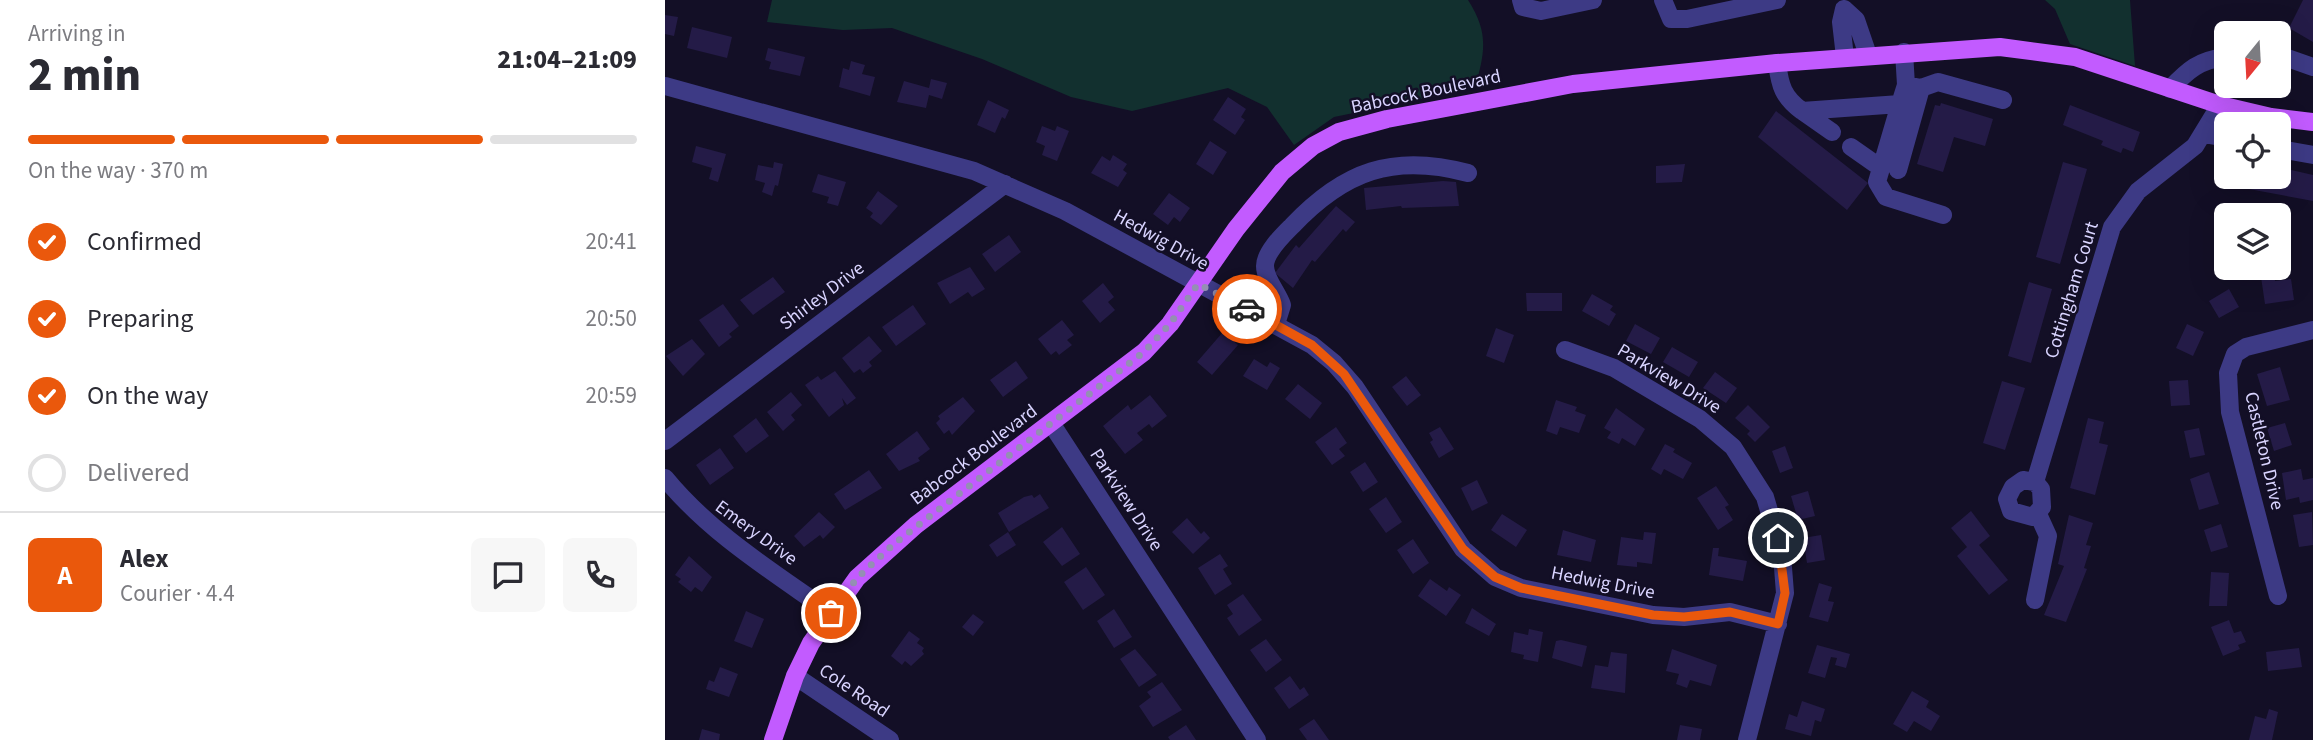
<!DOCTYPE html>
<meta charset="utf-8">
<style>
body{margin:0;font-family:"Source Sans 3",sans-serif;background:#f7f7f7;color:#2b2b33;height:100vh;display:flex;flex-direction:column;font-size:26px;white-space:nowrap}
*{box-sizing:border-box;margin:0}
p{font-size:23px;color:#7c7c81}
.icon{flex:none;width:38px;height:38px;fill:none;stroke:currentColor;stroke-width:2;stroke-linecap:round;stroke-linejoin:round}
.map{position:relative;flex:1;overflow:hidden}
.details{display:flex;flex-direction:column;background:#fff;width:665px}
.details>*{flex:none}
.needle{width:46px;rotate:198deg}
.controls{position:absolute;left:1549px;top:21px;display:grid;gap:14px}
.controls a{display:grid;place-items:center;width:77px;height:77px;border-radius:10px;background:#fff;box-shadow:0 7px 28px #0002;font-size:35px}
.pin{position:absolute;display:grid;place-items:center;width:60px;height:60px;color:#fff;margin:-30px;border:4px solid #fff;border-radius:50%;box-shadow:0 2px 7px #0007}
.courier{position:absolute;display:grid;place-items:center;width:70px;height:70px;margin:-35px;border:5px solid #ea580c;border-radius:50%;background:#fff;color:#222;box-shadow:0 2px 9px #0007}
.head em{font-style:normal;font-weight:800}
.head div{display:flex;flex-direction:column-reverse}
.head{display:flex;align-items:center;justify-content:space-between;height:119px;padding:0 28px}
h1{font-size:46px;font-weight:800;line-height:52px}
.bar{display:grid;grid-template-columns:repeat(4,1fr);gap:10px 7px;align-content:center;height:84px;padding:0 28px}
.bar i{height:9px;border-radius:5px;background:#e1e1e2}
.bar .active{background:#ea580c}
.bar p{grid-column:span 4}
.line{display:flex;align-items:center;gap:18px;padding:0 28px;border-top:2px solid #e1e1e2}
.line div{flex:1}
.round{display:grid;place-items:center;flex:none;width:74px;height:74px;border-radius:10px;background:#f7f7f7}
ol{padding:0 28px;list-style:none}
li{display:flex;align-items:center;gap:21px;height:77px}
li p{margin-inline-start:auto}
li .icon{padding:7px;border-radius:50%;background:#ea580c;color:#fff;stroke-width:4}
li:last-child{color:#7c7c81}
li i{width:38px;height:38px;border:4px solid #e1e1e2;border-radius:50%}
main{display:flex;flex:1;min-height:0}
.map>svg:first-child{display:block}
</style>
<main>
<section class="details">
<div class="head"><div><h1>2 min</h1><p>Arriving in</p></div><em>21:04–21:09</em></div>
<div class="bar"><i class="active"></i><i class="active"></i><i class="active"></i><i></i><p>On the way · 370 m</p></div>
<ol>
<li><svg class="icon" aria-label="check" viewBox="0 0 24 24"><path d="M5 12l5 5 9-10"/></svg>Confirmed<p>20:41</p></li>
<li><svg class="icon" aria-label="check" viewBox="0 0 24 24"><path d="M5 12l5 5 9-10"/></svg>Preparing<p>20:50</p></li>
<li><svg class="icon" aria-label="check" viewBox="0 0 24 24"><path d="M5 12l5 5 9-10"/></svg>On the way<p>20:59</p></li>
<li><i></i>Delivered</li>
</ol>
<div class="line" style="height:126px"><b class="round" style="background:#ea580c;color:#fff">A</b><div><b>Alex</b><p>Courier · 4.4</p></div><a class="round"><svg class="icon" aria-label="chat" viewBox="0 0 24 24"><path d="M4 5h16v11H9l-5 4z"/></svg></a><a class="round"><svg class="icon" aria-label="phone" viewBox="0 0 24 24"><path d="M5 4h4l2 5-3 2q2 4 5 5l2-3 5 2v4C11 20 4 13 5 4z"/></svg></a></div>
</section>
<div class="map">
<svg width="1648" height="740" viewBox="0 0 1648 740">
<rect width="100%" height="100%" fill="#130f26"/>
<path fill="#12302f" d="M107,0H803C824,33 820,51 810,88L669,117L629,145L602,107L563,88L467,111L406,97L317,59L227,28L178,30L102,22Z
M1380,0H1465L1470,66L1405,44L1390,9Z"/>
<path fill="#241b47" d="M1638,0H1648V42L1624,28Z
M0,15L13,17L9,36L0,34Z
M27,27L67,37L62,58L22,48Z
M103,48L140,57L135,76L104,69L106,62L100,60Z
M186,61L200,65L197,74L210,77L205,96L174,87L178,68L184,70Z
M266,79L282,83L277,99L264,95L261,108L232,102L239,81L264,88Z
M563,97L581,109L576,117L580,120L570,135L548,120Z
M323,100L344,110L340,119L337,117L330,133L312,125Z
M1276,103L1328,119L1320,146L1289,137L1278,172L1252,164L1270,105L1275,106Z
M1405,105L1475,132L1468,152L1458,148L1456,153L1436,145L1438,141L1398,125Z
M1111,111L1203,183L1182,210L1093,137Z
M377,126L390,131L392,126L404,131L392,161L377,155L380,146L371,142Z
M545,141L562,152L548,175L531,164Z
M31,146L61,154L53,182L44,179L47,168L27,162Z
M448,155L462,164L458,170L462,173L453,187L426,173L437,156L445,161Z
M109,162L118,164L113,186L110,185L107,196L97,192L100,183L90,180L93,165L108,168Z
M1398,162L1422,169L1395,264L1371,257Z
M1020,164L1017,182L991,183V166Z
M1559,166L1561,177H1614V167L1648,175V201L1557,184Z
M153,174L181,182L173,206L162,203L164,197L147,192Z
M778,181L791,182L794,206L737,208L736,206L701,210L699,188Z
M213,191L233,206L216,225L205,217L208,213L201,208Z
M504,193L525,208L515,222L509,217L503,225L488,214Z
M671,206L690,222L681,232L678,229L650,262L647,260L628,288L610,273L631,245L634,248Z
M344,235L356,252L330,272L317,254Z
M305,267L320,289L307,297L303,292L285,304L272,283Z
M1609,275L1610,281L1626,279L1629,300L1600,304L1596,277Z
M108,277L120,292L88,315L75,300Z
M1364,282L1387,289L1366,363L1343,356Z
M438,283L449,297L443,302L450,310L435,323L417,301Z
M1564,289L1574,307L1554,318L1544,301Z
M861,293H897V311H862Z
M927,294L948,306L945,310L951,314L944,326L917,311Z
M58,304L74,326L64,334L67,337L54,347L34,320Z
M248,305L261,324L231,346L217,327Z
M397,320L409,335L402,340L407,345L394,355L391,351L386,355L373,339Z
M970,324L995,338L986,354L961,341Z
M1522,324L1539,332L1528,356L1511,348Z
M831,328L849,335L839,363L821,356Z
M558,332L573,345L547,375L532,362Z
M204,336L217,351L204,362L207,366L198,373L195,369L189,373L177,358Z
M27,339L40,354L18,376L1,356Z
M1007,347L1033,362L1024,377L998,362Z
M589,359L602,367L605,362L615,368L602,390L578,376Z
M351,361L363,378L338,397L325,380Z
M1615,367L1625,400L1602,406L1592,374Z
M170,371L191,398L182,405L177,398L179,405L164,417L140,385L153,376L156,380Z
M1050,372L1072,388L1061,403L1038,388Z
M741,376L756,395L742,406L727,387Z
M1523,380L1525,405L1506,406L1504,381Z
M1337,381L1360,388L1340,450L1318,443Z
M633,384L657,403L645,419L620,399Z
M126,392L137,405L126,415L130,420L118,431L102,412Z
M485,395L502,416L487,428L484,424L472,433L478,440L460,454L438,426L463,405L466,410Z
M298,397L310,411L287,435L284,430L279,434L271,423L275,419L273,416Z
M891,400L912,407L910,411L921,415L914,433L895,427L892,435L881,431Z
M1083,405L1105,427L1090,442L1082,434L1085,431L1070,418Z
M951,408L980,429L970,446L957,438L954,444L942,438L946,432L939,428Z
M91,418L104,436L81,453L68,436Z
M1423,418L1439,422L1434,443L1443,445L1430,495L1405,488Z
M1620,423L1627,445L1609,451L1602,428Z
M671,427L682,443L674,449L680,456L667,465L650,442Z
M775,427L789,449L774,458L765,442L768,440L764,433Z
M1534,428L1540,455L1525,458L1519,431Z
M252,431L265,449L253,458L255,461L234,471L221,454Z
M1000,444L1010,449L1008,452L1027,463L1018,479L999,469L996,475L986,469Z
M1120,446L1128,468L1115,473L1107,451Z
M55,448L69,468L45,485L31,465Z
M700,462L713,482L698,492L685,472Z
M1636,469L1638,480L1648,478V500L1635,503L1634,497L1621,500L1617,473Z
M204,470L217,488L180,510L169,494Z
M1544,472L1554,504L1534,510L1525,479Z
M812,480L823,503L807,511L796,488Z
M1051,486L1064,505L1060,507L1068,520L1053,530L1032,498Z
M1143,491L1150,516L1133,520L1126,496Z
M375,494L384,508L344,532L333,513L359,497L367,495L369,498Z
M721,497L737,522L721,533L704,509Z
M1306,511L1325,536L1314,545L1343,580L1324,595L1292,556L1302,547L1286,528Z
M154,512L170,527L158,539L155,535L139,547L129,536Z
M1647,512L1648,545L1634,547L1628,515Z
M837,514L862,530L851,547L826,530Z
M1404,515L1428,523L1421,545L1426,546L1419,568L1422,569L1401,622L1379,615L1399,566L1393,564Z
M522,518L536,534L539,531L545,538L528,554L507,532Z
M1556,524L1563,547L1546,552L1539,530Z
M397,527L415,554L397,566L378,542Z
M898,530L931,540L926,562L892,555Z
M343,532L351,545L332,557L324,545Z
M979,532L991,533L987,564L972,562V567L952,565L956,537L978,540Z
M1156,535L1160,560L1142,563L1138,538Z
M748,539L764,563L748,574L732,550Z
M1048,548H1054L1053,556L1082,561L1078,581L1044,575Z
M555,554L563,566L558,569L567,584L550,595L533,568Z
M24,556L47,577L37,592L30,587L26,592L13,582L16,579L10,575Z
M421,567L440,595L418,610L399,582Z
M1546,572L1564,573L1562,606H1544Z
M765,579L782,591L784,587L796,595L781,616L753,596Z
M1154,583L1167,587L1163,601L1169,602L1163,622L1144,617Z
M578,594L597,620L574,636L562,618L568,614L562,605Z
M807,608L831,624L824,636L800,623Z
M449,609L467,637L449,648L432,621Z
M81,611L99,619L87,648L69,641Z
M308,614L319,622L308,636L297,627Z
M1564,620L1569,633L1576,631L1581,642L1573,645L1575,649L1558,656L1546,627Z
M864,629L878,632L873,662L858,659L859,655L846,652L849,632L863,635Z
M244,631L255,639L252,643L259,648L257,651L259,654L246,666L240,661L237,665L226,656Z
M601,639L617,660L601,672L585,650Z
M896,640L922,646L917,667L887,658L891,641Z
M1152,645L1185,654L1181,668L1170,665L1172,658L1166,657L1160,678L1143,673Z
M1634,648L1637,667L1603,671L1601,652Z
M470,649L492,675L474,687L455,659Z
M1007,649L1052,665L1046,686L1025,680L1022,688L1011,684L1014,674L1001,671Z
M946,652L962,654L960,693L926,688L930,665L943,667Z
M55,667L73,674L64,697L41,689L44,680L49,682Z
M625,676L635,690L639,687L644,695L624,709L609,688Z
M497,682L517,710L488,727L474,706L486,697L482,692Z
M1247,691L1264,701L1261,707L1275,716L1266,731L1249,721L1242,732L1228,724Z
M1137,701L1160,709L1156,722L1150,720L1146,736L1120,729L1124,714L1132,717Z
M1604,709L1613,712L1607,740H1584L1590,716L1601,719Z
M649,719L664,740H642L634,729Z
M521,725L531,740H505L503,737Z
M1015,725L1037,729L1035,740H1012Z
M37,729L55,734L54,740H34Z"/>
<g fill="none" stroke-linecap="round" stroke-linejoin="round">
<path stroke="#3d3a85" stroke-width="18" d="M856,0L858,7L876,11L928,0
M998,0L1006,19H1022L1112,0
M1614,55L1648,67
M1180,57L1176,22L1179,9L1191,20L1203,55
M1112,63C1115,86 1118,97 1137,111L1235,104L1241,85L1239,52
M1241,85L1256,88L1273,82L1338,100
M0,86L309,171L400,211L647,345L669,363L690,387L798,549L830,577L856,588L988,615L1019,617L1065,612L1113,624
M1505,89C1523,70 1534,60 1561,57
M1235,104L1212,182L1221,197L1278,215
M1137,111L1167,132
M1539,134L1561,138
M1186,147L1216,168
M1614,149L1648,155
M1233,170L1256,88
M611,324L617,305C613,293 600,279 600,266C600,252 618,235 627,226C679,171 728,153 803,173
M900,350L949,368L1035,419L1068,447L1100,497L1117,555L1120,593L1082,740
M386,423L592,740
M0,441L340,184
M0,478C46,534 107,571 166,613
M1370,482L1358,480L1348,487L1342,499L1346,511L1368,517L1377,507L1376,489L1370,482L1447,227L1473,191L1530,146L1555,105
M1613,596L1565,412L1563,373L1570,354L1581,347L1648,330
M1370,600L1383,536L1373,514
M130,676L225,740"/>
<path stroke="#c25bff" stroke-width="18" d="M108,740L130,676L146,643L192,578L251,525L479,352L505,324L571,229L617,172L648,146L674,132L722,119L908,84L1112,63L1335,47L1410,57L1555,105L1606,117L1648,122"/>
</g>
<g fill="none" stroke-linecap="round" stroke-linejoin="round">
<path stroke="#948fb3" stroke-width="7" stroke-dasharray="0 12.6" d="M166,613L192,578L230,543L479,352L505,324L533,284L582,309"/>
<path stroke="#ea580c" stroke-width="9" d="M582,309L647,345L679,374L798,549L830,577L856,588L988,615L1019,617L1065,612L1113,624L1120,593L1113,538"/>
</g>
<g text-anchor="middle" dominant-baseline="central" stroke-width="5" stroke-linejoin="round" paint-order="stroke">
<g font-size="19" fill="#d9d4ff" stroke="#130f26">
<text transform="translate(761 92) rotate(-12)">Babcock Boulevard</text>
<text transform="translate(496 240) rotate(29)">Hedwig Drive</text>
<text transform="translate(1407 290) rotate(-73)">Cottingham Court</text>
<text transform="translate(157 296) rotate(-37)">Shirley Drive</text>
<text transform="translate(1004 379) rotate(31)">Parkview Drive</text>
<text transform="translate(1599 451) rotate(77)">Castleton Drive</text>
<text transform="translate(309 455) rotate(-37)">Babcock Boulevard</text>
<text transform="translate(461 500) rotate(57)">Parkview Drive</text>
<text transform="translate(91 533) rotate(36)">Emery Drive</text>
<text transform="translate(938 583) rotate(11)">Hedwig Drive</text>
<text transform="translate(189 691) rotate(34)">Cole Road</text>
</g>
</g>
</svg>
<div class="controls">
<a><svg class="needle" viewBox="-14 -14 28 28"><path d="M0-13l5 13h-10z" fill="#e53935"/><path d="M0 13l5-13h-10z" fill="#7c7c81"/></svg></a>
<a><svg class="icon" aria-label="locate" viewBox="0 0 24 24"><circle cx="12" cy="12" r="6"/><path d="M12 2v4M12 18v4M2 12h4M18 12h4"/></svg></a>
<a><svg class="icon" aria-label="layers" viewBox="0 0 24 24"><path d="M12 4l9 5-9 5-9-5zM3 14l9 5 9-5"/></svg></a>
</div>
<div class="pin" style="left:166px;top:613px;background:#ea580c"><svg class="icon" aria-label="bag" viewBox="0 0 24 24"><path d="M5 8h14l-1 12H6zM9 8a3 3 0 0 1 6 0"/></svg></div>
<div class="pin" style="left:1113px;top:538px;background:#1f2937"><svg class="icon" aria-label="home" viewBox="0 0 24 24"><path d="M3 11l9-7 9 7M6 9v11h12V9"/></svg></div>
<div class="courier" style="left:582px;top:309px"><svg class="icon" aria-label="car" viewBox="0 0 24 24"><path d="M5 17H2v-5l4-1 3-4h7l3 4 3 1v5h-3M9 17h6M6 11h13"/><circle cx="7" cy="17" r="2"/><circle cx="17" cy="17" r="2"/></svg></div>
</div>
</main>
